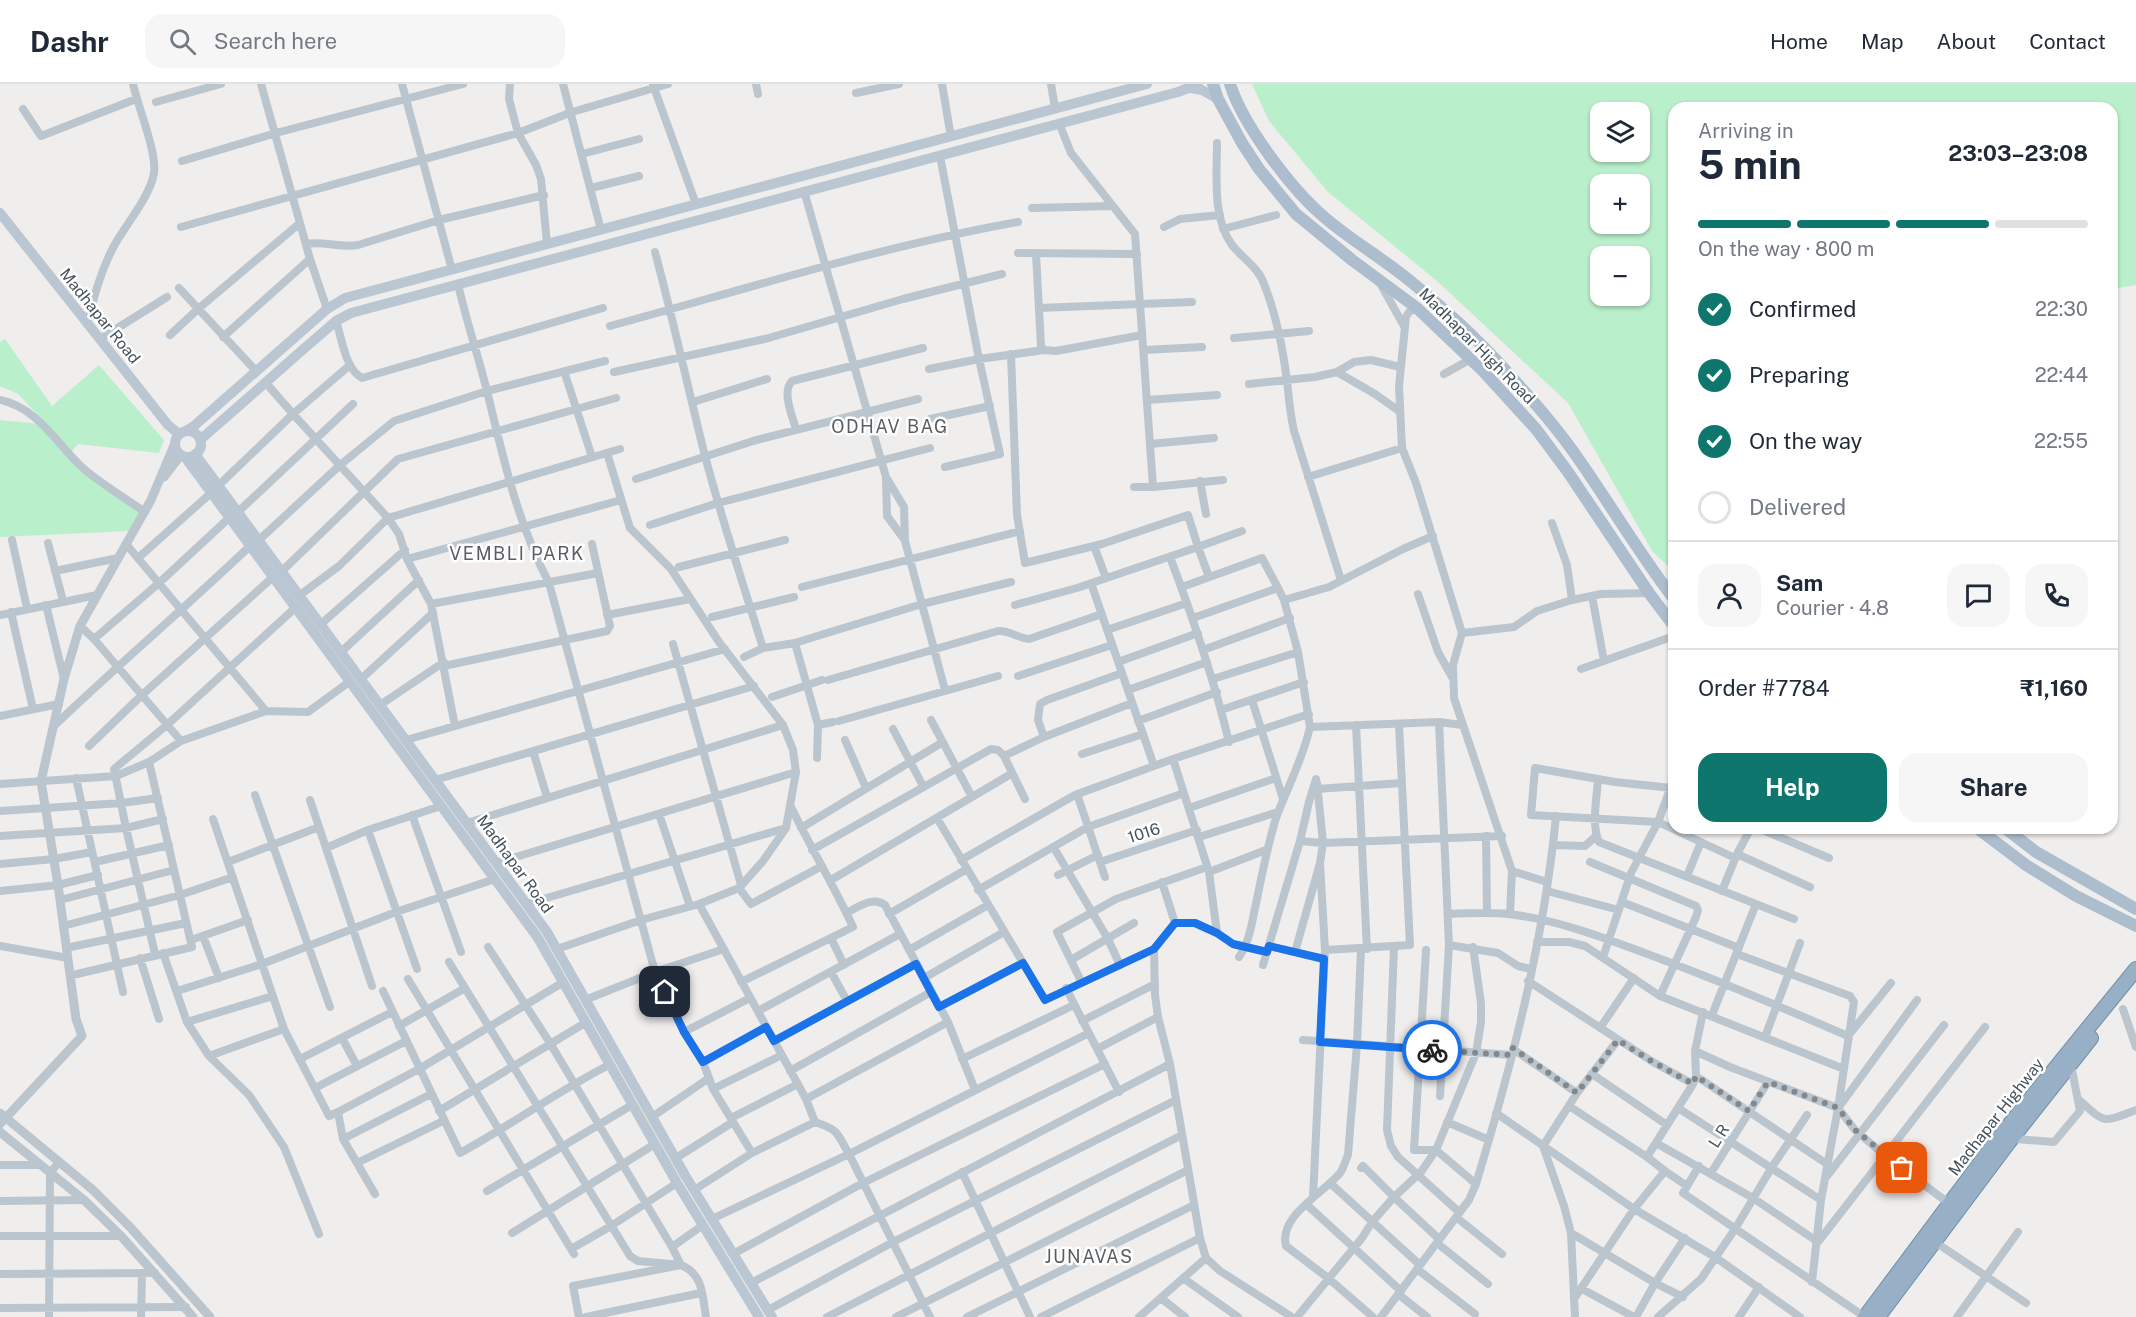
<!DOCTYPE html>
<meta charset="utf-8">
<style>
body{margin:0;font-family:"Public Sans",sans-serif;background:#f6f6f7;color:#1f2937;height:100vh;display:flex;flex-direction:column;font-size:22px;white-space:nowrap}
*{box-sizing:border-box;margin:0}
p{font-size:20px;color:#747a83}
.icon{flex:none;width:33px;height:33px;fill:none;stroke:currentColor;stroke-width:2;stroke-linecap:round;stroke-linejoin:round}
.map{position:relative;flex:1;overflow:hidden}
.side{position:absolute;left:1668px;top:18px;width:450px;height:732px;display:flex;flex-direction:column;background:#fff;border-radius:18px;box-shadow:0 2px 4px #0004}
.side>*{flex:none}
.tools{position:absolute;left:1590px;top:18px;display:grid;gap:12px}
.tools a{display:grid;place-items:center;width:60px;height:60px;border-radius:12px;background:#fff;box-shadow:0 2px 4px #0004;font-size:30px}
.pin{position:absolute;display:grid;place-items:center;width:51px;height:51px;color:#fff;margin:-26px;border-radius:12px;box-shadow:0 3px 9px #0006}
.courier{position:absolute;display:grid;place-items:center;width:60px;height:60px;margin:-30px;border:4px solid #1a73e8;border-radius:50%;background:#fff;color:#222;box-shadow:0 2px 8px #0007}
.headline em{font-style:normal;font-weight:700}
.headline div{display:flex;flex-direction:column-reverse}
.headline{display:flex;align-items:center;justify-content:space-between;height:102px;padding:0 30px}
h1{font-size:39px;font-weight:700;line-height:45px}
.bar{display:grid;grid-template-columns:repeat(4,1fr);gap:9px 6px;align-content:center;height:72px;padding:0 30px}
.bar i{height:8px;border-radius:4px;background:#e0e1e3}
.bar .selected{background:#0f766e}
.bar p{grid-column:span 4}
.line{display:flex;align-items:center;gap:15px;padding:0 30px;border-top:2px solid #e0e1e3}
.line div{flex:1}
.round{display:grid;place-items:center;flex:none;width:63px;height:63px;border-radius:18px;background:#f6f6f7}
ol{padding:0 30px;list-style:none}
li{display:flex;align-items:center;gap:18px;height:66px}
li p{margin-inline-start:auto}
li .icon{padding:6px;border-radius:50%;background:#0f766e;color:#fff;stroke-width:4}
li:last-child{color:#747a83}
li i{width:33px;height:33px;border:3px solid #e0e1e3;border-radius:50%}
.primary-button{display:flex;gap:12px;margin-top:auto;padding:12px 30px}
.primary-button a{flex:1;height:69px;border-radius:18px;background:#0f766e;color:#fff;font-size:24px;font-weight:700;line-height:69px;text-align:center}
.primary-button a+a{background:#f6f6f7;color:#1f2937}
header{display:flex;align-items:center;gap:36px;box-sizing:border-box;height:84px;padding:0 30px;background:#fff;border-bottom:2px solid #e0e1e3}
header strong{font-size:28px}
nav{display:flex;gap:33px;margin-inline-start:auto;font-size:21px}
.search{width:420px;height:54px;background:#f6f6f7;display:flex;align-items:center;gap:15px;box-sizing:border-box;padding:0 21px;border-radius:18px;color:#747a83;font-size:22px}
.map>svg:first-child{display:block}
</style>
<header>
<strong>Dashr</strong>
<div class="search"><svg class="icon" aria-label="search" viewBox="0 0 24 24"><circle cx="10" cy="10" r="6"/><path d="M15 15l6 6"/></svg>Search here</div>
<nav><a>Home</a><a>Map</a><a>About</a><a>Contact</a></nav>
</header>
<div class="map">
<svg width="2136" height="1233" viewBox="0 0 2136 1233">
<rect width="100%" height="100%" fill="#f0eded"/>
<path fill="#baefcb" fill-rule="evenodd" d="M1252,0H2136V201L2112,205V24H1674V488L1652,467L1568,319L1437,197L1328,108L1269,37ZM1640,28V68H1600V28ZM1640,100V140H1600V100ZM1600,172H1640V212H1600Z
M5,255L52,322L99,281L164,356L159,369L78,360L67,373L141,425L129,447L0,453V336L40,340L43,336L18,310L0,302V258Z"/>
<g fill="none" stroke-linecap="round" stroke-linejoin="round">
<g stroke="#6f8ea9" stroke-width="16">
<path id="trunk" d="M1865,1233L2001,1051L2136,885
M1878,1233L2009,1058L2091,954"/>
</g>
<path stroke="#bbc5cd" stroke-width="8" d="M261,0L310,175L327,225
M402,0L452,186
M510,0L509,15L518,49L536,81L541,95L547,160
M563,0L601,146
M756,0L758,10
M942,0L951,53
M1051,0L1055,24
M653,1L696,120
M856,9L899,0
M156,18L221,0
M23,25L41,52L136,15
M1059,39L1071,69L1135,150L1153,403
M1217,59C1217,91 1212,134 1232,161C1242,174 1259,184 1264,200C1276,230 1283,265 1287,297C1289,314 1290,330 1294,347L1341,496
M582,70L639,55
M940,72L979,275L1000,370L945,383
M182,77L276,49L463,0
M591,104L639,92
M804,107L886,393L904,423L905,457L945,606
M1032,124L1113,122
M181,143L518,49L572,28L668,0
M1164,143L1180,135L1220,131
M1223,145L1276,131
M306,160C324,157 340,164 358,161L439,136L544,111
M655,168C673,235 688,304 705,372C722,436 743,500 763,564
M1018,169L1137,170
M1036,170L1041,262L1044,266L1056,267L1142,251
M1380,199L1404,242
M458,200C466,236 478,271 487,307C503,373 517,438 549,499L655,888L684,948L703,978L713,1005L752,1069
M179,204L256,287
M1039,224L1192,218
M1417,224L1409,228L1406,233L1399,302L1402,364L1416,399L1462,549L1453,581L1454,614L1512,787L1547,798
M336,237C342,254 345,285 362,294L603,224
M87,240C94,213 101,186 114,162C126,140 150,113 154,89C157,68 138,23 133,0
M610,242C746,205 879,163 1018,138
M170,251L198,225L300,139
M223,253L310,175
M1234,254L1309,247
M100,255L167,213
M1144,266L1202,263
M1011,270L1017,431L1025,479L1102,460L1188,431L1198,463L1077,504L1015,521
M929,285L979,275L1044,266
M564,287L592,373
M614,288L765,255L903,215L1002,190
M1337,288L1375,310L1399,327
M1444,290L1471,275
M266,299L293,330L388,434L399,450L407,475L431,520L455,642
M1249,300L1315,293L1337,288L1354,278L1371,276L1400,283
M0,316C39,324 57,361 84,385C103,401 125,414 145,428
M1147,316L1217,311
M693,318L767,295
M930,335L990,322
M796,346C793,333 781,308 792,297L923,264
M1150,360L1214,354
M1308,393L1402,364
M636,395L753,357L918,315
M886,395L887,432L904,455
M1200,397L1206,430
M219,401L293,330L350,281
M1134,403H1153L1223,396
M238,428L353,320
M650,441L718,419L930,364
M12,456L27,524
M259,456L339,382L394,337L487,307L605,277
M48,459L63,517
M126,460L266,627
M1094,462L1106,494
M1170,473C1193,534 1214,595 1229,658
M138,474L211,409
M407,475L621,416
M679,483L785,456
M55,487L118,474
M282,487L398,375L616,314
M1209,493L1198,463L1242,447
M1091,499L1154,682
M802,503L1020,447
M1182,503L1262,474L1278,504
M1418,510L1438,568L1452,593
M300,511L339,482L388,434L620,365
M1592,512L1604,577
M1284,516L1298,568L1310,643
M1572,516L1601,510L1649,509
M431,520L598,489
M46,521L64,595
M11,528L33,625
M0,531L97,511
M607,531L690,515
M712,533L794,513
M1193,534L1278,504L1284,516L1329,503L1403,465L1433,452
M321,540L405,466
M80,542L94,555L181,657
M1107,546L1187,519
M1462,549L1514,543L1537,527L1572,516L1567,481L1552,439
M814,553L922,520L1011,498
M94,555L159,499L229,434
M795,559L818,641L817,674
M673,560L741,801
M1203,566L1290,534
M341,568L419,496
M744,573L763,564L795,559L811,554
M1118,578L1198,549
M444,582L607,547L610,542L592,460
M1581,585L1674,552
M1018,592L1112,561
M361,595L433,529
M1213,595L1298,568
M828,596L998,547C1010,546 1017,554 1029,555L1102,530
M1128,606L1207,578
M772,613L822,596
M1252,616L1283,715
M380,621L444,578
M1221,626L1304,598
M0,632L59,620
M931,636L972,713
M839,637L998,592
M1138,637L1217,608
M1439,638L1449,861L1440,1012
M55,641C119,580 186,523 250,462
M818,641L833,638
M1356,641L1367,865
M893,645L923,702
M1044,653L1038,636L1040,620L1047,616L1122,589
M406,656L725,565
M845,656L866,704
M89,662L142,611L273,493
M533,667L547,713
M1082,670L1143,650
M1004,672L1044,653L1132,619
M1173,675L1209,788L1217,849
M76,694L123,908
M1598,695C1597,714 1591,740 1599,758L1794,835
M435,696L754,602
M0,700L116,692L149,678L181,657L266,627L308,628L349,598
M1672,704L1615,698L1535,684L1531,731L1658,738L1735,774
M1317,705L1401,699
M1077,710L1105,793
M255,711L330,923
M310,716L372,902
M1189,724L1276,694
M0,727L122,719L158,714
M659,730L690,822
M412,731L461,868
M937,734L1045,916L1154,865
M213,735L284,945L329,1032L338,1028L343,1055L375,1110
M467,739L783,641
M801,744L943,658
M1758,744L1829,774
M368,746L417,885
M0,752L126,744L163,735
M1486,752L1487,828
M1199,753L1278,728
M1300,757L1323,759L1502,752
M1553,761L1585,762L1596,752
M326,764L368,746L441,722
M1054,764L1108,855L1120,881
M812,766L991,665L998,666L1004,672L1025,715
M1737,770L1810,803
M961,776L1075,711L1173,675L1309,630
M95,778L169,761
M228,778L319,743
M1100,778L1197,746
M1590,778L1696,822L1698,826L1696,833L1660,912
M496,779L796,688
M0,780L54,775L92,768
M1209,788L1266,766
M1058,791L1098,771
M1687,792L1701,758
M831,796L1011,690
M1162,798L1175,839
M739,804L751,820L822,782
M978,806L1088,743L1184,709
M0,807L58,801L98,791
M1547,807L1619,826
M1722,807L1737,770L1751,744
M60,816L174,786
M1622,818L1739,864
M526,820L786,744
M699,820L806,1015L815,1038C839,1046 836,1048 849,1070L930,1233
M846,829C859,823 872,812 885,821L948,938L975,1006
M889,830L967,785
M1448,830C1468,829 1488,828 1508,830C1562,836 1615,858 1666,877C1727,900 1788,926 1848,952L1891,899
M1510,830L1512,787
M63,842L180,811L233,793
M203,852L219,894
M831,854L844,881
M191,856L248,836
M1537,858H1569L1585,862L1660,912L1844,985
M1449,861L1498,869L1518,882L1531,885
M0,862L68,874
M1269,862L1324,875
M488,863L550,959L672,1163L681,1181
M1394,863L1387,1046L1391,1062L1398,1073L1459,1128
M66,864L186,839
M557,865L641,836L699,820L739,804L763,777L786,744L796,688L793,666L783,641L719,558L671,485L630,444L607,369
M1361,865L1357,960L1348,1071C1345,1077 1344,1084 1340,1089C1324,1109 1278,1132 1286,1162L1328,1194L1373,1233
M909,866L988,821
M1325,866L1410,861L1399,640
M1426,866L1414,1066H1436L1476,1100
M1267,868L1233,860L1217,849L1195,839H1175L1154,865L1155,911L1158,933L1170,980L1200,1154L1206,1174L1220,1187L1292,1233
M1295,868L1320,779L1323,759L1317,699
M163,869L187,938L209,972L249,1011L284,1063L319,1150
M155,870L126,744L114,685L167,641L295,524
M1737,870L1850,912L1854,918L1838,1024L1821,1116L1812,1198
M1239,873C1248,860 1251,845 1254,829C1261,797 1266,766 1276,734C1287,704 1303,675 1310,643L1439,638L1462,641
M1603,873L1631,789L1658,738L1669,708L1673,702
M140,874L159,935
M1071,876L1134,839
M449,878L630,1172L638,1177L681,1181
M1263,881L1300,757L1309,718L1316,695
M831,888L847,917
M77,890L192,863L149,678
M924,894L1004,848
M408,895L574,1170
M1081,897L1057,848L1116,815L1207,783
M1528,897L1653,978L1693,1000
M741,898L853,843C834,802 811,764 791,723
M1066,904L1119,1008
M177,907L262,880L396,828L495,795
M383,907L460,1069C511,1041 558,1007 609,981
M585,916L655,888L724,865
M939,923L1023,879
M2123,925L2136,963
M758,927L900,850
M1712,931L1756,820
M1082,937L1155,900
M187,938L273,912
M399,942L465,904
M1600,944L1634,894
M684,948L750,914
M1765,953L1800,859
M342,954L357,982
M1303,956L1511,971
M774,957L916,880
M1097,965L1158,933
M1513,965L1577,1009
M1695,967L1730,983L1838,1024L1855,1046L1883,1070L1951,1121
M209,972L284,945
M300,975L392,928
M962,975L1074,921
M703,978L766,943
M790,987L931,908
M1592,990L1667,1041
M1696,992L1827,1080
M315,1004L406,957
M713,1005L782,971
M806,1015L948,938
M2078,1015C2106,1040 2101,1039 2136,1026
M1569,1022L1647,1073
M1839,1023L1917,916
M1678,1024L1821,1116
M439,1027L585,939
M338,1028L419,985L562,899
M1496,1029L1634,1125L1715,1173L1800,1233
M652,1033L709,994
M731,1034L798,1000
M1447,1038L1489,1056
M343,1055L431,1010
M2016,1055L2054,1058L2080,1027L2072,986
M1656,1059L1753,1114L1818,1158L1985,943
M676,1074L733,1038
M357,1079L443,1037
M0,1081H40
M1699,1082L1683,1109L1862,1231
M1361,1084L1363,1082L1394,1113L1439,1155
M1665,1087L1687,1102
M962,1088L1030,1233
M1711,1089L1768,998
M1827,1092L1944,941
M1330,1099L1420,1181
M694,1106L752,1069L815,1038
M487,1107L632,1021
M1313,1113L1325,866L1320,779
M0,1117L84,1116
M1306,1120L1401,1207
M1456,1133L1502,1170
M712,1135L849,1070L1089,949
M512,1149L655,1060
M1571,1149L1655,1199L1683,1213
M0,1152H121
M1437,1159L1488,1200
M1938,1160L2026,1219
M672,1163L703,1141
M571,1165L611,1142L677,1099
M733,1170L863,1099L1105,980
M1417,1185L1475,1230
M0,1190L155,1189
M1183,1194L1238,1233
M751,1199L1170,980
M1582,1205L1634,1233
M1398,1210L1427,1233
M1162,1215L1185,1233
M1574,1215L1634,1125L1665,1087L1647,1073L1693,1000L1696,992L1695,967L1703,928
M0,1224L186,1223
M768,1226L893,1158L1176,1016
M49,1233L50,1089L59,1078
M141,1233L142,1189
M579,1233L573,1202L681,1181C704,1191 702,1211 706,1233
M586,1233L701,1209
M827,1233L1182,1051
M896,1233L1188,1086
M967,1233L1194,1121
M1041,1233L1200,1154
M1139,1233L1206,1174
M1297,1233L1362,1154L1372,1138L1394,1113L1421,1088L1436,1066L1476,969L1481,938V919L1473,863
M1381,1233L1469,1116L1476,1100C1512,980 1544,857 1556,732
M1575,1233L1571,1149L1564,1122L1543,1062L1577,1009L1618,956
M1636,1233L1655,1199L1685,1154
M1658,1233L1701,1195L1735,1145L1772,1083L1807,1031
M1739,1233L1759,1203
M1957,1233L2018,1148"/>
<path stroke="#bbc5cd" stroke-width="9" d="M164,393L181,371
M0,1029L93,1106L130,1143L210,1233
M0,1040L82,952L76,935L58,801L41,697L64,595L80,542L151,416L175,359
M0,1048L84,1116L121,1152L193,1233"/>
<path stroke="#bac7d2" stroke-width="10" d="M1190,4L1202,6L1218,15
M0,129L168,341L179,350
M175 360a13 13 0 1 1 26 0a13 13 0 1 1-26 0Z
M184,348L194,342L327,225L345,214L1147,0
M200,356L299,269L336,237L351,229L1178,8L1198,0
M195,370L547,848L686,1093L772,1233
M185,373L538,854L677,1099L759,1233"/>
<path stroke="#acbecd" stroke-width="12" d="M1213,0L1218,15L1242,59L1259,85L1296,130L1352,176L1417,224L1484,288L1536,345L1568,388L1649,509L1674,542
M1230,0C1243,41 1291,105 1324,133C1353,158 1386,176 1415,201C1444,225 1473,251 1498,278C1528,311 1557,343 1582,380C1613,425 1641,472 1674,515
M1977,744L2026,781L2076,812L2136,842
M2005,744L2036,768L2136,825"/>
<use href="#trunk" stroke="#98b0c5" stroke-width="14"/>
</g>
<g fill="none" stroke-linecap="round" stroke-linejoin="round">
<path stroke="#81888e" stroke-width="6" stroke-dasharray="0 10.8" d="M1432,966L1511,971L1513,964L1577,1009L1618,956L1653,978L1693,1000L1696,992L1749,1027L1768,998L1838,1024L1855,1046L1902,1084"/>
<path stroke="#1a73e8" stroke-width="8" d="M665,908L684,948L703,978L766,943L774,957L916,880L939,923L1023,879L1045,916L1154,865L1175,839H1195L1217,849L1233,860L1267,868L1269,862L1324,875L1320,958L1432,966"/>
</g>
<g text-anchor="middle" dominant-baseline="central" stroke-width="5" stroke-linejoin="round" paint-order="stroke">
<g font-size="16" fill="#45525b" stroke="#fff">
<text transform="translate(100 232) rotate(51)">Madhapar Road</text>
<text transform="translate(1477 262) rotate(45)">Madhapar High Road</text>
<text transform="translate(1144 749) rotate(-18)">1016</text>
<text transform="translate(515 780) rotate(54)">Madhapar Road</text>
<text transform="translate(1996 1033) rotate(-52)">Madhapar Highway</text>
<text transform="translate(1719 1052) rotate(-58)">L R</text>
</g>
<g font-size="18" letter-spacing="1.5" fill="#5a5e62" stroke="#fff">
<text x="890" y="342">ODHAV BAG</text>
<text x="517" y="469">VEMBLI PARK</text>
<text x="1089" y="1172">JUNAVAS</text>
</g>
</g>
</svg>
<div class="tools">
<a><svg class="icon" aria-label="layers" viewBox="0 0 24 24"><path d="M12 4l9 5-9 5-9-5zM3 14l9 5 9-5"/></svg></a>
<a>+</a>
<a>−</a>
</div>
<div class="pin" style="left:1902px;top:1084px;background:#ea580c"><svg class="icon" aria-label="bag" viewBox="0 0 24 24"><path d="M5 8h14l-1 12H6zM9 8a3 3 0 0 1 6 0"/></svg></div>
<div class="pin" style="left:665px;top:908px;background:#1f2937"><svg class="icon" aria-label="home" viewBox="0 0 24 24"><path d="M3 11l9-7 9 7M6 9v11h12V9"/></svg></div>
<div class="courier" style="left:1432px;top:966px"><svg class="icon" aria-label="bike" viewBox="0 0 24 24"><circle cx="6" cy="16" r="4"/><circle cx="18" cy="16" r="4"/><path d="M6 16l4-8h5l3 8M10 8l3 8H6M13 5h3"/></svg></div>
<section class="side">
<div class="headline"><div><h1>5 min</h1><p>Arriving in</p></div><em>23:03–23:08</em></div>
<div class="bar"><i class="selected"></i><i class="selected"></i><i class="selected"></i><i></i><p>On the way · 800 m</p></div>
<ol>
<li><svg class="icon" aria-label="check" viewBox="0 0 24 24"><path d="M5 12l5 5 9-10"/></svg>Confirmed<p>22:30</p></li>
<li><svg class="icon" aria-label="check" viewBox="0 0 24 24"><path d="M5 12l5 5 9-10"/></svg>Preparing<p>22:44</p></li>
<li><svg class="icon" aria-label="check" viewBox="0 0 24 24"><path d="M5 12l5 5 9-10"/></svg>On the way<p>22:55</p></li>
<li><i></i>Delivered</li>
</ol>
<div class="line" style="height:108px"><a class="round"><svg class="icon" aria-label="person" viewBox="0 0 24 24"><circle cx="12" cy="8" r="4"/><path d="M4 21q1-7 8-7t8 7"/></svg></a><div><b>Sam</b><p>Courier · 4.8</p></div><a class="round"><svg class="icon" aria-label="chat" viewBox="0 0 24 24"><path d="M4 5h16v11H9l-5 4z"/></svg></a><a class="round"><svg class="icon" aria-label="phone" viewBox="0 0 24 24"><path d="M5 4h4l2 5-3 2q2 4 5 5l2-3 5 2v4C11 20 4 13 5 4z"/></svg></a></div>
<div class="line" style="height:78px"><div>Order #7784</div><b>₹1,160</b></div>
<div class="primary-button"><a>Help</a><a>Share</a></div>
</section>
</div>
